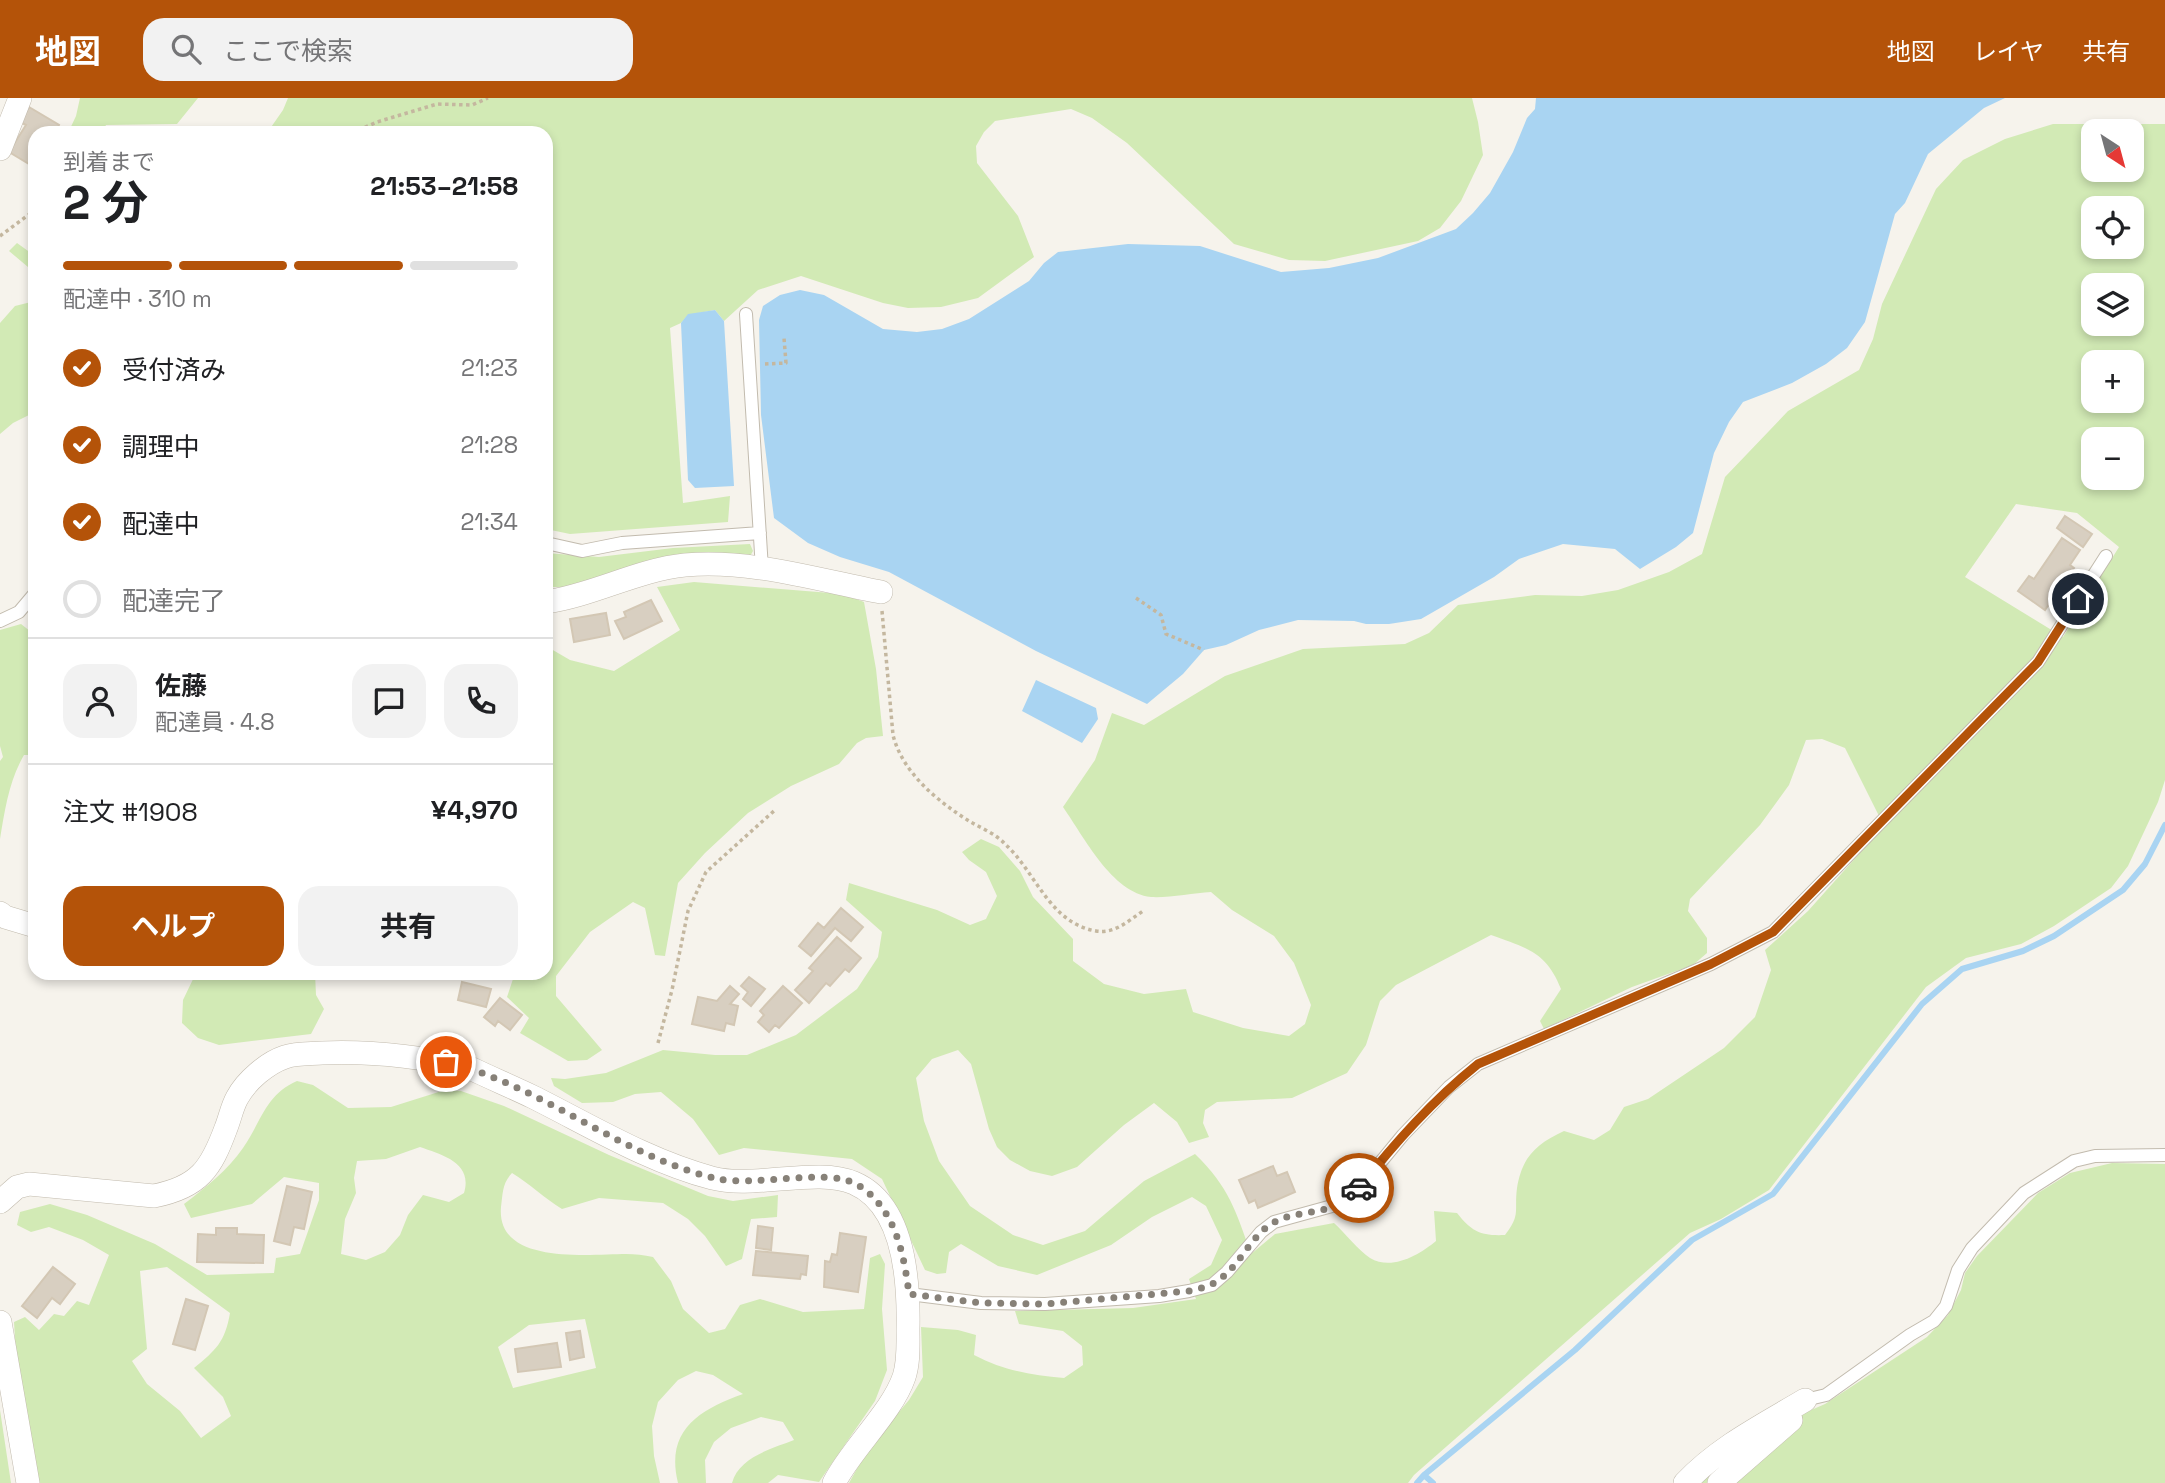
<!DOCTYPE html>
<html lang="ja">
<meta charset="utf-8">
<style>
body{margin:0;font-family:"Space Grotesk","Noto Sans JP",sans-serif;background:#f2f2f2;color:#202124;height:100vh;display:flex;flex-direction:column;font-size:26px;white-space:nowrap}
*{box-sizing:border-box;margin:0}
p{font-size:23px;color:#757577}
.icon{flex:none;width:38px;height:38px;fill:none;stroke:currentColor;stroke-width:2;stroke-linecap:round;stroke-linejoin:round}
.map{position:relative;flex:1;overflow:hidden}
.panel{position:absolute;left:28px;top:28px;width:525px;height:854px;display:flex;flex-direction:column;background:#fff;border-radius:21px;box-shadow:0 4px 10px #0003}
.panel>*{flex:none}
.needle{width:46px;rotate:144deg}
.tools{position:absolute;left:2081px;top:21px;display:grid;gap:14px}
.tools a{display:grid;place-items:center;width:63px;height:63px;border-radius:14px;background:#fff;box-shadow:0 4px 10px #0003;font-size:35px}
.pin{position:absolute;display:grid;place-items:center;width:60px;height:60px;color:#fff;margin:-30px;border:4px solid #fff;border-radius:50%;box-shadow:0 2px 7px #0007}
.courier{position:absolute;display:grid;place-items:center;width:70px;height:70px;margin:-35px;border:5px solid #b45309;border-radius:50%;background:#fff;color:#222;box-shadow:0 2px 9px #0007}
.headline em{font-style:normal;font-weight:700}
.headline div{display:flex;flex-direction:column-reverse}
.headline{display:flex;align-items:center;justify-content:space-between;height:119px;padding:0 35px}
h1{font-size:46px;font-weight:700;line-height:52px}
.bar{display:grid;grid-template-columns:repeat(4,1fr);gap:10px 7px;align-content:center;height:84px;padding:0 35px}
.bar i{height:9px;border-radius:5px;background:#e0e0e0}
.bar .on{background:#b45309}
.bar p{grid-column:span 4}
.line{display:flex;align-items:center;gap:18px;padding:0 35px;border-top:2px solid #e0e0e0}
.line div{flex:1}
.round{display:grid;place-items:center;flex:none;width:74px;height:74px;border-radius:21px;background:#f2f2f2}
ol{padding:0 35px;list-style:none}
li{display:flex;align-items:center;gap:21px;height:77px}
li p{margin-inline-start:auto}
li .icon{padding:7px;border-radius:50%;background:#b45309;color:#fff;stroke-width:4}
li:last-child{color:#757577}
li i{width:38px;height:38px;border:4px solid #e0e0e0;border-radius:50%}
.button{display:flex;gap:14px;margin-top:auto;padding:14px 35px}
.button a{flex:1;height:80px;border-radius:21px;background:#b45309;color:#fff;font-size:28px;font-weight:700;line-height:80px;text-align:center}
.button a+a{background:#f2f2f2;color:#202124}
header{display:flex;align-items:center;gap:42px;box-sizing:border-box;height:98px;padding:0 35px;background:#b45309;color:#fff}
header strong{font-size:33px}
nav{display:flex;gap:38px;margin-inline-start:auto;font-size:24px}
.search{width:490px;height:63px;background:#f2f2f2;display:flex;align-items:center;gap:18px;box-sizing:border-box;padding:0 24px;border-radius:21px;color:#757577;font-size:26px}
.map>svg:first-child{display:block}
</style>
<header>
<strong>地図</strong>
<div class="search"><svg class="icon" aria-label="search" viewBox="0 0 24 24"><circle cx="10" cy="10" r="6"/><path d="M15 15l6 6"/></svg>ここで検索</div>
<nav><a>地図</a><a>レイヤ</a><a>共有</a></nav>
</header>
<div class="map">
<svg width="2165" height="1385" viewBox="0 0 2165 1385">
<rect width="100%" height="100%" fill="#f6f3ec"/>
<path fill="#d2eab5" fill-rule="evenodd" d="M80,0H198L177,26L106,27L102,35H68L76,18Z
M288,0H1472L1478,24L1483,57L1461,103L1440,130L1418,143L1325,163L1289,162L1234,146L1127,45L1092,20L1071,11L995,23L984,34L976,48L977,65L1018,118L1034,159L978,200L941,209L908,210L883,205L801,178L758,192L724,223L715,212L688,217L681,225L670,230L683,405L730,398L728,424L570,436L546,431V35H267L283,12Z
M2053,26H2165V682L2158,704L2128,768L2111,790L2054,828L2021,846L1966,860L1926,889L1769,1092L1721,1121L1690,1135L1414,1377L1408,1385H849L868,1351L909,1302L923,1279L921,1229L958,1232L976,1237L974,1257C1005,1273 1031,1277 1064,1280L1083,1267L1082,1248L1063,1233L1019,1226L1015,1213L1133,1210L1196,1201L1189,1181L1211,1167L1222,1142L1206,1108L1192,1099L1152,1119L1111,1147L1037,1177L998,1168L961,1146L949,1154L946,1175L937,1176L925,1172L882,1081L852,1061L744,1050L719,1057L693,1021L661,994L635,996L613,1004L582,1005L554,988L551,980L565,981L606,975L663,952L715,957H747L796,937L857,891L878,859L882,834L846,802L849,785L937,812L970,827L986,821L997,798L986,774L969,762L962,754L981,741L999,749L1020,773L1033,799L1073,841V863L1104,886L1144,896L1186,891L1193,914L1243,930L1289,938L1305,926L1311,907L1294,865L1274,838L1232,812L1211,794C1193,795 1169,800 1151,799C1112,795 1084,739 1063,709L1095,662L1112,615L1144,627L1225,578L1303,551L1405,546L1429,535L1458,507L1535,497L1582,498L1618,492L1669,474L1702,456L1725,379L1788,313L1859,272L1873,241L1882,206L1936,91L1963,62L2005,41ZM2093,33H2132V72H2093ZM2093,110H2132V149H2093ZM2093,187H2132V226H2093ZM2093,264H2132V303H2093ZM2093,341H2132V380H2093ZM2016,406L2077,415L2119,449L2063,539L1965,479ZM1822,641L1845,650L1884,728L1808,813L1765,852L1771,872L1755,919L1724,950L1648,1001L1624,1009L1610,1032L1594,1042L1564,1033C1536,1046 1522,1059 1517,1090C1514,1114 1521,1116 1505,1137C1481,1138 1472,1134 1457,1115L1434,1113L1436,1143C1419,1157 1392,1173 1370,1160C1359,1153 1344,1134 1334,1125L1275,1136L1251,1156C1236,1113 1229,1089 1195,1056L1144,1083L1085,1133L1043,1147L1013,1137L970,1108L939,1063L924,1023L916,980L932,961L958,952L971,966L989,1031L997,1049L1010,1062L1030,1073L1052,1078L1077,1069L1124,1027L1154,1005L1177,1024L1189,1045L1209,1039L1203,1025L1205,1012L1217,1004L1292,1000L1347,975L1366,947L1380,903L1396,887L1491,837C1526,850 1546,853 1561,891L1540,923L1544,931L1632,889L1693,867L1707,855V840L1688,813L1690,801L1760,727L1789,687L1806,642Z
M17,145L35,158V172L28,169L9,153Z
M35,203V314L13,325L0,336V225L15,208Z
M750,446L753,453L749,460L569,489H546V455L599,459L673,450Z
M694,484L843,496L864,504L876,571L883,638L866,640L857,645L839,666L791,688L748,715L705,755L678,785L665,858L655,857L645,810L633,804L590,834L556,878V898L602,952L587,962L568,963L520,935L529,920L507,899L515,875H546V791L551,778L546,776V548L570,562L614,573L680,532L657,489Z
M21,526L35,537V657H24C9,683 5,711 0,741V663L3,659L0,648V532Z
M196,875H315L316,897L324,911L311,936L219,947L198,940L182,925L183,902Z
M297,983L313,987L348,1010L391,1009L445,992L461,993L504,1008L609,1057L708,1098L733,1103L778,1097L777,1119L751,1121L742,1161L726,1168L705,1138L688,1121L663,1105L599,1100L562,1111C544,1100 530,1086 512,1075C502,1086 503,1095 501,1109C496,1168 590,1156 626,1156C635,1156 644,1157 653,1159L671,1183L683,1211L709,1235L725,1231L740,1207L760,1201L803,1214L864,1211L870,1160L880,1156L885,1166L882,1211L887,1272L875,1303L819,1384L778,1377L768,1385H732C739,1359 771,1351 794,1342L783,1324L761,1319L731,1330L714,1344L705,1362L706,1385H678C665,1332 699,1312 743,1296L713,1277L696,1273L678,1282L658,1304L652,1328L654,1358L660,1385H39L18,1291L14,1224L25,1219L39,1232L54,1216L64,1218L77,1203L89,1207L109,1157L83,1142L49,1129L31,1134L17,1127L20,1114L50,1106L87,1117L155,1146L207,1177L274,1175L276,1160L300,1156L319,1102V1085L284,1079L252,1106L191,1120L184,1106C205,1090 228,1072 243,1050C261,1024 266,996 297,983ZM420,1049C443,1057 473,1065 464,1095L449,1104L423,1097L408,1117L400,1137L385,1154L366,1162L341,1156L345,1121L356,1095L354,1080L357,1063L386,1061ZM167,1169L230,1215C225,1244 216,1252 194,1270L223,1299L231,1318L201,1340L180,1313L147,1286L132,1263L147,1251L140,1173ZM585,1221L596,1270L513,1290L498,1249L529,1227Z
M2112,1065L2165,1066V1385H1694L1761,1334L1825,1306L1927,1239L1948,1217L1961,1192L1965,1175L1977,1158L2038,1095L2070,1075Z
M0,1312L11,1385H0Z"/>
<path fill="#a9d4f2" d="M1536,0H2005L1984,10L1928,56L1905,105L1895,116L1865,224L1847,250L1826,266L1792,285L1743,304L1729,324L1714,355L1693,435L1676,449L1640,471L1615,451L1563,446L1519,461L1494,479L1421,521L1389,526H1366L1354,523L1298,522L1259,532L1226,547L1204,552L1183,576L1147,606L1036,553L889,474L840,459L808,445L774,420L761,317L759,222L763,208L780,197L800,192L824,197L883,231L917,234L942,231L969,221L1029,183L1044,165L1058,154L1128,146L1200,148L1281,174L1329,170L1378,160L1456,131L1473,115L1490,95L1513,54L1527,20L1535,11Z
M715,212L724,223L734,388L695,390L688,382L681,225L688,216Z
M1036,582L1096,610L1098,621L1082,645L1022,613Z"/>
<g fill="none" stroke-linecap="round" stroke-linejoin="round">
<path stroke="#a9d4f2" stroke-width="6" d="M1424,1377L1433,1385
M1417,1385L1424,1377L1575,1252L1692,1142L1773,1096L1922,906L1962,871L2023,853L2054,838L2123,792L2145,766L2165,727"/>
</g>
<path fill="#d8cfc1" stroke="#d3c7b4" stroke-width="2" d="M29,9L59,27L55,35H35L34,69L9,54L26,27L20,24Z
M2065,418L2092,436L2083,449L2057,430Z
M2062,440L2080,452L2070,467L2074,470L2063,485L2067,487L2054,505L2051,503L2045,512L2018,493L2029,478L2034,481Z
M651,502L662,523L624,541L615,523L626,519L624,514Z
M606,515L610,537L574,544L570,521Z
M841,810L863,829L851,843L835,830L811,858L799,848L818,825L824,830Z
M837,839L861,860L849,874L845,871L830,888L826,885L809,905L795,892L813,873L809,870Z
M749,879L765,891L751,908L743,901L748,894L741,888Z
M462,884L491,891L486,909L458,902Z
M730,888L739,896L730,906L738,908L734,927L726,925L724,933L692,926L698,899L717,903Z
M783,888L802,905L779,930L775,927L769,934L758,924L764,917L760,913Z
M500,900L522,917L510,932L498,923L495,928L484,919Z
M1273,1068L1277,1078L1287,1074L1295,1094L1258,1110L1255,1102L1249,1105L1239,1082Z
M287,1088L312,1094L304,1131L294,1129L290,1147L274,1143Z
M758,1128L773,1130L771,1152L756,1150Z
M216,1130H237V1136L264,1137L263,1165L197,1164L198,1136L216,1137Z
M840,1135L866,1139L858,1194L824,1189L825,1163L830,1164L832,1156L837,1157Z
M756,1153L808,1158L806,1177L801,1176L800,1181L753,1177Z
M53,1169L75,1186L60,1206L52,1200L37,1220L22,1208Z
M186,1201L208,1208L195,1252L173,1246Z
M580,1233L584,1259L570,1262L566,1235Z
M557,1245L561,1269L518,1274L515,1251Z"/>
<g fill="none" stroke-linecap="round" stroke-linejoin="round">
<g stroke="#c2bbae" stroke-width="14">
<path id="lane" d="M746,216L762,471
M546,445L582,453L622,445L760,435
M0,523L19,514L35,495
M909,1196L981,1205L1045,1206L1159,1198L1189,1193L1212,1187L1227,1174L1261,1134L1274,1124L1343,1105L1356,1094L1403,1037L1449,989L1478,966L1711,866L1773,834L2038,564L2106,458
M1805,1302L1826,1297L1910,1237L1934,1223L1946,1208L1958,1172L1972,1150L2024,1095L2074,1063L2095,1058L2165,1057"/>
</g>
<g stroke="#c2bbae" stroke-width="24">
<path id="street" d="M0,51L20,0
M546,504C594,497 637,472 685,467C750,461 818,482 881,494
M0,815L5,819L35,828
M0,1104L17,1089L29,1086L154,1098C199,1089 211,1071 226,1030C230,1020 232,1009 237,1000C246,983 267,965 285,959C297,955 310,956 322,955C371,953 422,959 470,970C491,980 512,989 533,999C591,1028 648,1063 712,1080C754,1091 818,1069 854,1085C905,1107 909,1185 908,1231C908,1247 909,1264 904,1279C892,1314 852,1350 834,1385
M0,1224L28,1385
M1685,1385C1719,1349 1763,1327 1805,1302
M1719,1385L1791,1322"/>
</g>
<path stroke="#c4b79f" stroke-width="3.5" stroke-dasharray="3.5 3.5" stroke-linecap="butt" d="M352,35L377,24L437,6L472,7L488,0
M0,138L35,112
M765,266L786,265L784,240
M1136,500L1161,517L1166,536L1204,552
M882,513L893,637C902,674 937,703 969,723C981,730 996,736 1005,746C1036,774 1049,825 1096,833C1115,836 1128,823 1143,813
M658,945L672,892L688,813L706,774L775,712"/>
<use href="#lane" stroke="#fff" stroke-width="12"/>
<use href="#street" stroke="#fff" stroke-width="23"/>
</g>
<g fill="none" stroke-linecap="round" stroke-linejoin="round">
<path stroke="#878178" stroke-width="7" stroke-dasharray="0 12.6" d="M446,964C541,987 619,1057 714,1080C753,1090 825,1069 856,1086C895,1108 904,1156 909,1196L981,1205L1045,1206L1189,1193C1196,1191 1204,1190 1210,1187C1237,1175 1247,1142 1271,1126C1298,1109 1334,1121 1359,1090"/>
<path stroke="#b45309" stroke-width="9" d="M1359,1090C1395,1045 1432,1003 1478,966L1711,866L1773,834L2038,564L2078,501"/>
</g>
</svg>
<div class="tools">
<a><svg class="needle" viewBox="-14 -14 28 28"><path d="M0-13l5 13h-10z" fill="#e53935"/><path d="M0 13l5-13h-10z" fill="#757577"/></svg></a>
<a><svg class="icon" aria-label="locate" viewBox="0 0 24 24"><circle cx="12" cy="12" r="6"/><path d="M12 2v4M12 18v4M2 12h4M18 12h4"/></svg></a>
<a><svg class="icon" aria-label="layers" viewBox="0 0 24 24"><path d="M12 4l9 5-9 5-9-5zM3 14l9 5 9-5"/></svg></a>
<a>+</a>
<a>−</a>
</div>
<div class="pin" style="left:446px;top:964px;background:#ea580c"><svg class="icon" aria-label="bag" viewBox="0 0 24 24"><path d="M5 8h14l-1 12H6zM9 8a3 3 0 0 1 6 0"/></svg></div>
<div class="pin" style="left:2078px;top:501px;background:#1f2937"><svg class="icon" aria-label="home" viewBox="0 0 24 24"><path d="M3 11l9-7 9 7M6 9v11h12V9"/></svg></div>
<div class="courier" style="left:1359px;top:1090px"><svg class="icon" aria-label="car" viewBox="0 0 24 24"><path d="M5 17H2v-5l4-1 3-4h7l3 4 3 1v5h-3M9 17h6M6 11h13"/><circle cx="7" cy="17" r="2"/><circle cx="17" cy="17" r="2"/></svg></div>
<section class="panel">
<div class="headline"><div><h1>2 分</h1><p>到着まで</p></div><em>21:53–21:58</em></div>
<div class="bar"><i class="on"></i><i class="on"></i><i class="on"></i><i></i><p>配達中 · 310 m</p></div>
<ol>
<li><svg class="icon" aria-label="check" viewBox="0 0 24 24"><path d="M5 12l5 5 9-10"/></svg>受付済み<p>21:23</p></li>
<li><svg class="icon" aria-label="check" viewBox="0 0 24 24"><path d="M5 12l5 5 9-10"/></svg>調理中<p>21:28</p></li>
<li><svg class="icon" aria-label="check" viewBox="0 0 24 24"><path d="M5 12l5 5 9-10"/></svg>配達中<p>21:34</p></li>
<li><i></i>配達完了</li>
</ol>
<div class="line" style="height:126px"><a class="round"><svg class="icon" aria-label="person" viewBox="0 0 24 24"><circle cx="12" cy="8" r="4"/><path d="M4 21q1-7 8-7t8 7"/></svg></a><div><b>佐藤</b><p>配達員 · 4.8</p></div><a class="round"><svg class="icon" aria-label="chat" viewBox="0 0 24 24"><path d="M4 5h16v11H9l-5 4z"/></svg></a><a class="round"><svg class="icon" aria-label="phone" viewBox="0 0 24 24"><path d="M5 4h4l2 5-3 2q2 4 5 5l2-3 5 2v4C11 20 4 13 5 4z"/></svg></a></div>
<div class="line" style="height:91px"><div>注文 #1908</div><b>¥4,970</b></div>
<div class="button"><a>ヘルプ</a><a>共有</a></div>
</section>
</div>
